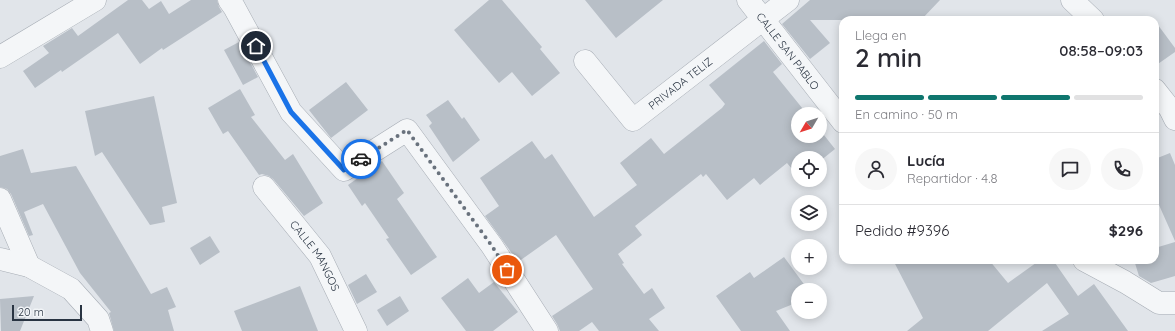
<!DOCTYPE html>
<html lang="es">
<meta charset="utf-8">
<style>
body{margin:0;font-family:Quicksand,sans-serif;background:#f7f7f7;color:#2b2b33;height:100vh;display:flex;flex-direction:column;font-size:15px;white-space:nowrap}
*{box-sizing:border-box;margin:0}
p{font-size:13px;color:#7c7c81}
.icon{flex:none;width:22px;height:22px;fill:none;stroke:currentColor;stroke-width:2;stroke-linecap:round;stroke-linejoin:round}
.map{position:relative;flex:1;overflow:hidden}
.drawer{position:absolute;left:839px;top:16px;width:320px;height:248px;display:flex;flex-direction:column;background:#fff;border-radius:12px;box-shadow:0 2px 10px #0003}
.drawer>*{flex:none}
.needle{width:26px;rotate:231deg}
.buttons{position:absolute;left:791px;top:107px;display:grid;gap:8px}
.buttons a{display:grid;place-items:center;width:36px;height:36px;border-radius:50%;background:#fff;box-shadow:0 2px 10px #0003;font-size:20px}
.scale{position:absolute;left:12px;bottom:10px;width:70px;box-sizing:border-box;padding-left:4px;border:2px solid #293442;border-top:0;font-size:11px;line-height:14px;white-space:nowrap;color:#293442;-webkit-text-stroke:3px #f1f4f7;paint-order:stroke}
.pin{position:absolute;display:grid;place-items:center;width:34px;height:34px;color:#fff;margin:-17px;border:2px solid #fff;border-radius:50%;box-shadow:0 1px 4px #0007}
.courier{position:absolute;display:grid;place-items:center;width:40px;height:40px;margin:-20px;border:3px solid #1a73e8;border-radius:50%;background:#fff;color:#222;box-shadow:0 1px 5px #0007}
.overview em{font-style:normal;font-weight:600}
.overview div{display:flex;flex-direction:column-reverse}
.overview{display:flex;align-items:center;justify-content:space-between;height:68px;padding:0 16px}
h1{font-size:26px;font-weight:600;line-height:30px}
.bar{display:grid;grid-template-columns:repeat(4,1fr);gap:6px 4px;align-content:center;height:48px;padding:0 16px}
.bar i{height:5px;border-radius:3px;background:#e1e1e2}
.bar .current{background:#0f766e}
.bar p{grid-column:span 4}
.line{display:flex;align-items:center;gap:10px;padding:0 16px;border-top:1px solid #e1e1e2}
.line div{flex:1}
.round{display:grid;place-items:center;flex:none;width:42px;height:42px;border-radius:21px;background:#f7f7f7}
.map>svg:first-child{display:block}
</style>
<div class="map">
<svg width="1175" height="331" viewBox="0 0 1175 331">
<rect width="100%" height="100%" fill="#e1e5ea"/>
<path fill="#b8bfc7" d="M128,0H142L149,9L161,1L169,14L191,0H217L219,7L222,12L163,50L162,48L140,64L118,33L62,72L61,70L35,88L23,71L49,53L43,46L72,28L78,36Z
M489,0H502L542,47L540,49L560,73L532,96L512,72L499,83L454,30Z
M585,0H663L616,38Z
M810,0H940L921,20H810L830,43L810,59L782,24Z
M1155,21L1175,48V52L1155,66Z
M764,41L782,64L773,72L807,114H798V136H820V130L835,149L820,161V158H798V176L787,163L760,185L754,178L727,200L706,174L703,177L701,174L635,226L642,235L618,254L624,263L622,264L644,294L652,288L665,308L649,319L659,331H599L592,322L579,331H560L557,324L552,316L593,289L556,235L518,262L485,216L499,206L480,178L532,141L545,159L552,154L594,217L637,185L620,163L651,138L664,154L722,108L725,104L709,85Z
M239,42L258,77L243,85L224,50Z
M346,82L368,110L331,138L309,110Z
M240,89L255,115L251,117L285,160L293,154L323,203L304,216L273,179L269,176L262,174L259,175L228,131L223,134L208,108Z
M154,96L177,203L162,207L165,222L150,225L102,152L95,156L85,111Z
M448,100L462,119L464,117L480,140L453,162L429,126L432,123L426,115Z
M23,149L31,173L76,166L151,294L167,287L176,307L168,310L174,331H114L109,313L111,312L80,273L43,204L24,212L33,235L29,236L11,194L7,189L0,187V156Z
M1170,153L1175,165V241L1155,196V159Z
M382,161L404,193L397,199L437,257L411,275L386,239L389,238L365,203L362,206L348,185Z
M210,236L220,252L200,265L190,248Z
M1175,242V276L1151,283L1139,276L1134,260H1155V248Z
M784,257L806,287L801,290H798V302L776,311L790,331H741L716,296L750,272L754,278Z
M893,260H989L1008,283L1040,260H1053L1078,296L1094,284L1128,331H1042L1069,314L1047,283L988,331H907L923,318Z
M366,274L377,292L357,304L348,285Z
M468,278L479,293L494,282L518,312L493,331H466L441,298Z
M300,286L318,331H242L234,311Z
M34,296L20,331H1L0,299Z
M400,296L409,311L387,326L377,310Z"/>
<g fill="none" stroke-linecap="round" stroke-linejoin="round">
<g stroke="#a6acb4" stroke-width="23">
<g id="street">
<path d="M229,0L234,7L291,112L344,170L407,130L492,246L547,331"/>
<path id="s1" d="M748,0L843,122"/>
<path d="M1072,0L1093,20"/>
<path d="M0,57L95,0"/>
<path id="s2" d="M585,61L633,120L788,0"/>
<path d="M1155,90L1170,109L1175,119"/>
<path id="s3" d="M264,187L320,256L356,331"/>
<path d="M0,199L29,266"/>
<path d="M0,259L29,266L71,289L98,319L102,331"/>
<path d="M1084,260L1125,282L1159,303H1175"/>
</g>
</g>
<use href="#street" stroke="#f4f6f8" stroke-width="22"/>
</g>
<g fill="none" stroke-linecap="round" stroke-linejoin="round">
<path stroke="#69727d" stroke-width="4" stroke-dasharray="0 7.2" d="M361,159L407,130L492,246L507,270"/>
<path stroke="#1a73e8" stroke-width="5" d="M256,46L291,112L344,170L361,159"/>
</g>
<g text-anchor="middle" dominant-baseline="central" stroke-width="3" stroke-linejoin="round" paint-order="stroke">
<g font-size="11" fill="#293442" stroke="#f1f4f7">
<text stroke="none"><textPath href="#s1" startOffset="65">CALLE SAN PABLO</textPath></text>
<text stroke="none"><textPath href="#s2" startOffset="136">PRIVADA TELIZ</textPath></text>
<text stroke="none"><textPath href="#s3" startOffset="86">CALLE MANGOS</textPath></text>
</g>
</g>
</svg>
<div class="buttons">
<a><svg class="needle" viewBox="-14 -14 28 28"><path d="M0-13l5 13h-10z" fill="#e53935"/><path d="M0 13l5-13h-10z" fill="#7c7c81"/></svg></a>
<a><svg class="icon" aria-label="locate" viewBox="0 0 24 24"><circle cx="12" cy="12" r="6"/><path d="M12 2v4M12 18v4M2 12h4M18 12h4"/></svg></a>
<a><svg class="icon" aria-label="layers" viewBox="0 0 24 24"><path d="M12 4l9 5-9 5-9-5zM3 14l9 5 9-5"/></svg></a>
<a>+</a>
<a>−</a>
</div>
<div class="scale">20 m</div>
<div class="pin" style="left:507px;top:270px;background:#ea580c"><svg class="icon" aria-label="bag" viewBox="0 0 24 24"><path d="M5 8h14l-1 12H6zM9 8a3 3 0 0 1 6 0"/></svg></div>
<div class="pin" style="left:256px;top:46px;background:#1f2937"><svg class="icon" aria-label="home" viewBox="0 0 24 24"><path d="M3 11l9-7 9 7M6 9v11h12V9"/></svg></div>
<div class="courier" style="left:361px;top:159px"><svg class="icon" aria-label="car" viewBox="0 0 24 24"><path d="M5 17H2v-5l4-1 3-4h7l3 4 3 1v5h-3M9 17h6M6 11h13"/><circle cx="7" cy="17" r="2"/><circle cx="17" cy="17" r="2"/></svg></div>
<section class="drawer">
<div class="overview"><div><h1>2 min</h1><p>Llega en</p></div><em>08:58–09:03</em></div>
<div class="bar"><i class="current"></i><i class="current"></i><i class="current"></i><i></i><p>En camino · 50 m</p></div>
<div class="line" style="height:72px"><a class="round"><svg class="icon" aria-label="person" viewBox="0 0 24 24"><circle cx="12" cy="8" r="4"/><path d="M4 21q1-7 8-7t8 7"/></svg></a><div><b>Lucía</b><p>Repartidor · 4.8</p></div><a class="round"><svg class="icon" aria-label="chat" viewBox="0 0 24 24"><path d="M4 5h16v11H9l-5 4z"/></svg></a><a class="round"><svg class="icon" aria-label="phone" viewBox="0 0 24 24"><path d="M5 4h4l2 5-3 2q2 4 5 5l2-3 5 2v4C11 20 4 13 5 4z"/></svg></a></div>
<div class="line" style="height:52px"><div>Pedido #9396</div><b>$296</b></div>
</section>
</div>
